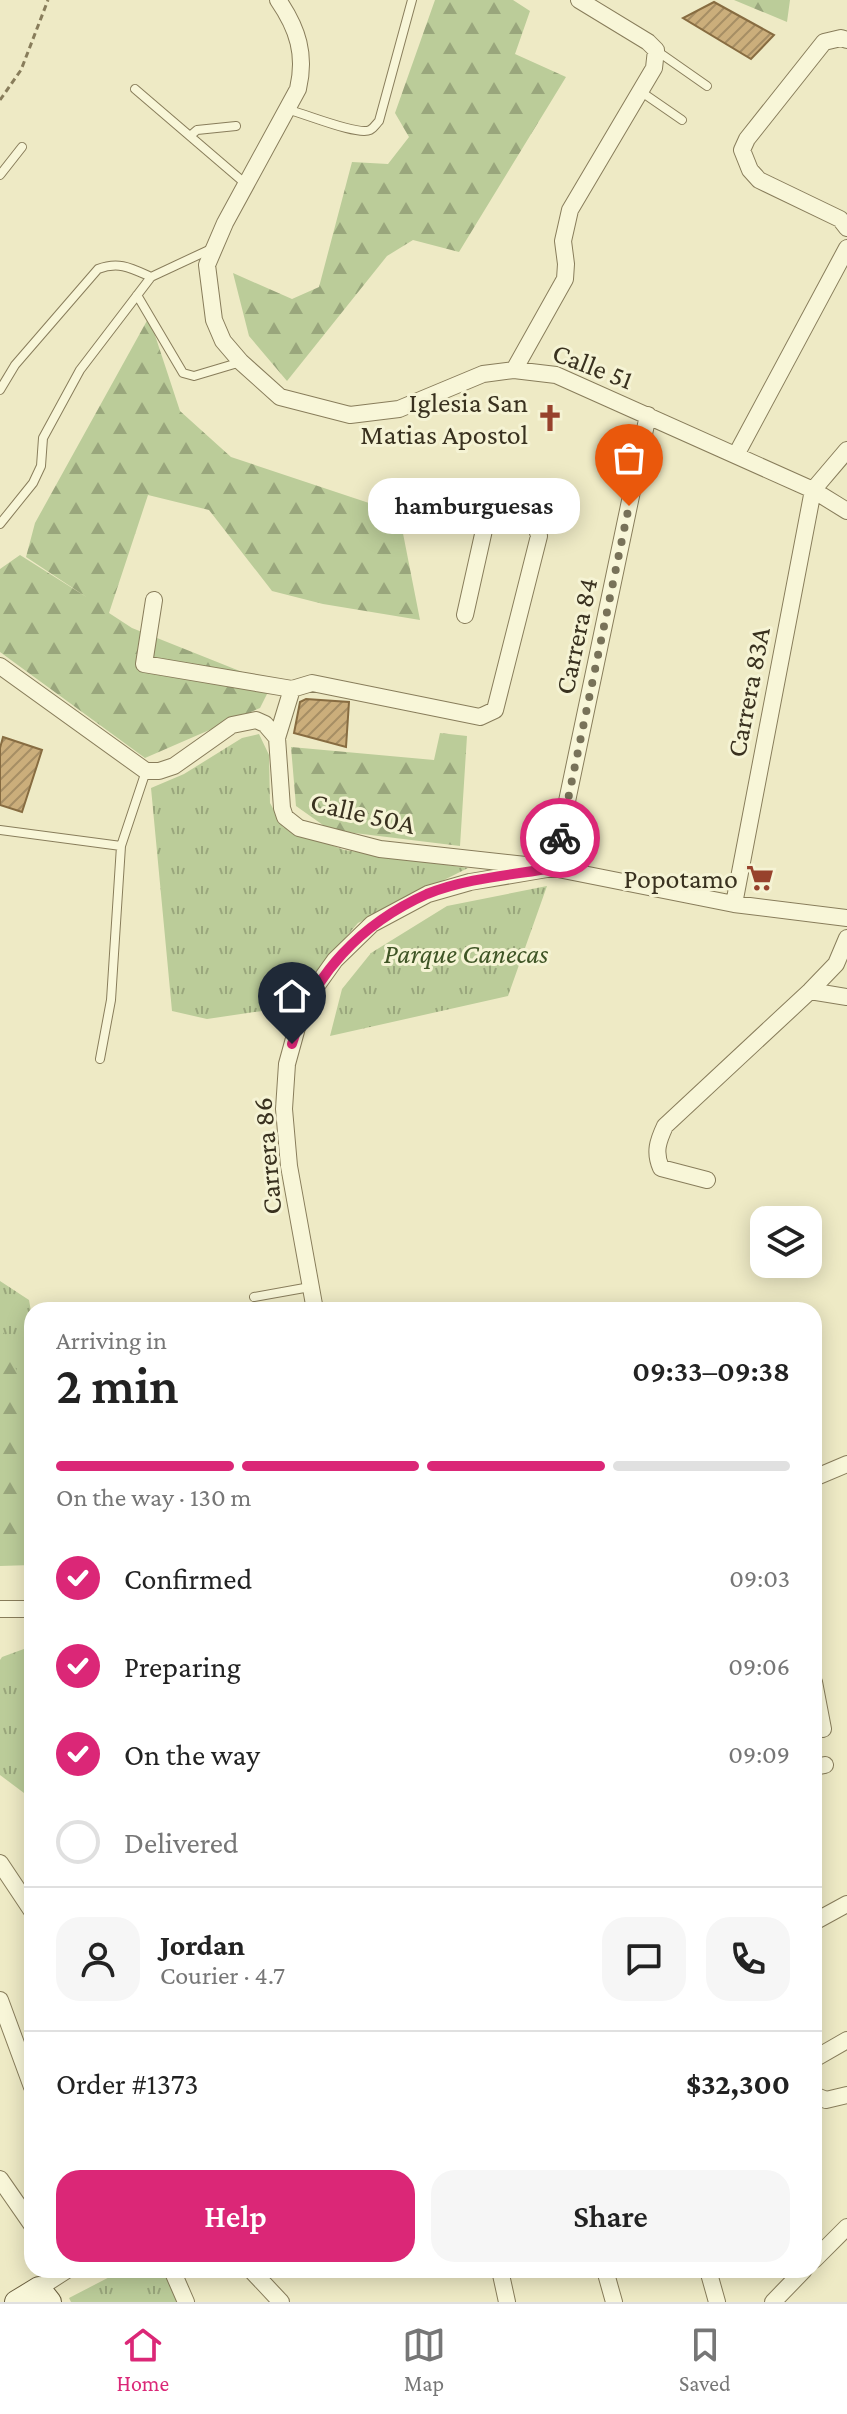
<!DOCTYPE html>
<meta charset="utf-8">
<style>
body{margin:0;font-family:"Crimson Pro",serif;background:#f6f6f6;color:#222;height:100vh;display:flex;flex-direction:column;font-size:30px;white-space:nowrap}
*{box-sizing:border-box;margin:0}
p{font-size:26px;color:#767676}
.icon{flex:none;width:44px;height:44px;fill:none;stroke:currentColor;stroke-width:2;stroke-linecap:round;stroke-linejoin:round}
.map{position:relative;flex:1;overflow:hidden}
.side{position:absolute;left:24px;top:1302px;width:798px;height:976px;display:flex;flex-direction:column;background:#fff;border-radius:24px;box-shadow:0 4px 20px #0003}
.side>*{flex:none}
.fabs{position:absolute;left:750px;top:1206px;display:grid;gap:16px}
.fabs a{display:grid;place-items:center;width:72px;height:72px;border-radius:16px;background:#fff;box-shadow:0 4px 20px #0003;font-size:40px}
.pin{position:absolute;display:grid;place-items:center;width:68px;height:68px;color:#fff;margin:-82px -34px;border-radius:50% 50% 50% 0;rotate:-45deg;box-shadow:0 0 8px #0007}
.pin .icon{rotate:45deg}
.courier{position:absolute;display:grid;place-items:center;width:80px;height:80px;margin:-40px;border:6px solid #db2777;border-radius:50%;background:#fff;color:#222;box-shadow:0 2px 10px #0007}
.bubble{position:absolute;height:56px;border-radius:24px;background:#fff;box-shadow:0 4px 20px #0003;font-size:26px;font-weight:600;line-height:56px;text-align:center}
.overview em{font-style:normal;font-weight:600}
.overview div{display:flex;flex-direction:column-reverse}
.overview{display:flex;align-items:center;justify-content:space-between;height:136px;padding:0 32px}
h1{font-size:52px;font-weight:600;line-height:60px}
.bar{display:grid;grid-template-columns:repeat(4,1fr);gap:12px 8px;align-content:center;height:96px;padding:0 32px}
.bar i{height:10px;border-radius:6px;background:#e0e0e0}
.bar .active{background:#db2777}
.bar p{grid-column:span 4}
.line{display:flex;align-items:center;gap:20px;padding:0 32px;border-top:2px solid #e0e0e0}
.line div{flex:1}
.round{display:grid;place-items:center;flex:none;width:84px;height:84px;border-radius:24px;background:#f6f6f6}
ol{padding:0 32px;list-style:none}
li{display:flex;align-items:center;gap:24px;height:88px}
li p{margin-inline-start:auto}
li .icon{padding:8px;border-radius:50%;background:#db2777;color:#fff;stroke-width:4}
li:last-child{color:#767676}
li i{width:44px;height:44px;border:4px solid #e0e0e0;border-radius:50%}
.button{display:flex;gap:16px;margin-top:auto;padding:16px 32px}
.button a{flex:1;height:92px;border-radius:24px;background:#db2777;color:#fff;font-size:32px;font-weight:600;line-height:92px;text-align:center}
.button a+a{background:#f6f6f6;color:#222}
.menu{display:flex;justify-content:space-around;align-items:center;height:112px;border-top:2px solid #e0e0e0;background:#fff;font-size:22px;color:#767676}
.menu a{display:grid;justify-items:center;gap:4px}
.menu .active{color:#db2777}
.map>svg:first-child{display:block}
</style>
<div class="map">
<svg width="847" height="2302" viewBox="0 0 847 2302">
<defs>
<pattern id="grass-tufts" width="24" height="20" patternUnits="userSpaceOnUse" patternTransform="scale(2)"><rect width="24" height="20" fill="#bc9"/><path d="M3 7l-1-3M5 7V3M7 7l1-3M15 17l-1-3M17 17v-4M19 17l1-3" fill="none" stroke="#99a67c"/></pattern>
<pattern id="forest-firs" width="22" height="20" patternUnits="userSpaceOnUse" patternTransform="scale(2)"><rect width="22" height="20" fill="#bc9"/><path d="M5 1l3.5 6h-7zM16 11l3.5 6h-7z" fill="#99a67c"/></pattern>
<pattern id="building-hatch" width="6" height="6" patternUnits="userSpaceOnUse" patternTransform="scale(2)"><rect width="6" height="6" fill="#cbae7b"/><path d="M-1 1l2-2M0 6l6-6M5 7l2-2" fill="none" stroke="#a68e64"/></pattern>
</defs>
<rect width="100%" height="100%" fill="#eeeac5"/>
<path fill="url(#grass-tufts)" d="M259,734L269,755L270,803L283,827L344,850L468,868L358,923L295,996L262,1011L207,1019L172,1011L151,788L184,774L242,738Z
M547,886L508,996L330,1036L342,989L371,953L447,906Z
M0,1281L29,1300L32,1317V1565L0,1566Z
M32,1646V1799L0,1775V1660L2,1657Z
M123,2270H163L178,2302H71L69,2298Z"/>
<path fill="url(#forest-firs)" d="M435,0H513L530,11L515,54L566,77L459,252L413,240L387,256L287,381L249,336L233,273L292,299L319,287L352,162L388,164L409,137L395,113Z
M734,0H790L787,22Z
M149,317L180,411L231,457L399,513L420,620L323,604L272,591L209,510L148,495L109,613L132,628L272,684L260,708L145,758L0,652V569L20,555L88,598L26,557L35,523Z
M440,733L467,736L460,846L330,830L296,806L291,747L434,760Z
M0,1320L28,1406L31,1532L0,1544Z"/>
<path fill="url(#building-hatch)" stroke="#876c41" stroke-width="2" d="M714,2L774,35L751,59L683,18Z
M306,699L349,702L346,747L294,733L300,702Z
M3,737L42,750L22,812L0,805V748Z"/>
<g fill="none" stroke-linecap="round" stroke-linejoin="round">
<g stroke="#887d5b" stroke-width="10">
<path id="lane" d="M657,51L707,86
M135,89L247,185
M640,91L682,120
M289,110C306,114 358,136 370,130C374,128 376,124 379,121L412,0
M190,136L197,130L236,126
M0,175L22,147
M137,295L183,373L194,376L241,362
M0,390L15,365L98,269C119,261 131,268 151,277
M0,524L33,483L41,466L43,438L80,370L151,277L213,248
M0,830L121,846
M100,1059L111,1000L121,846L146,771
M254,1297L310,1287"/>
</g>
<g stroke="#887d5b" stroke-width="18">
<path id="street" d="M278,0C298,29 306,55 298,89L225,223L207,265L214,320L223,341L241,362L280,397L350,415L399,409L483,374L514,370L556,375L813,490L847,511
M847,40L841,38L824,42L747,139L742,150L750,170L759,180L840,219L847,228
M514,370L565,279L566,264L563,241L570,210L654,68L656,50L648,42L579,0
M736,455L847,248
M154,600L144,664L292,689
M0,666L146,771H159L174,766L232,725L256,720L265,724L277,738L282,808L285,817L299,828L380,849L553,868L648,415
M277,738L292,689L312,683L480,717L495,710L539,536C535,516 516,517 499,513L486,521L465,615
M734,904L813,490L847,450
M810,991L847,997
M707,1180L661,1168C654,1152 658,1141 665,1126L810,991L836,964L847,938
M315,1310L289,1166L284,1109L287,1064L298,1024L315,988L335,960L372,924L428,894L470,882L553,868L734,904L847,918
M814,1478L847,1464
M0,1609H32
M814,1682L823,1729
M814,1767L825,1765
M0,1863L32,1911
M814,1922L847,1904
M0,2000L32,2087
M814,2059L847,2040
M814,2095L826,2100L847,2095
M0,2179L32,2225
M814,2260L847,2227
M172,2270L186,2302
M251,2270L281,2302
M500,2270L507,2302
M605,2270L614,2302
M708,2270L717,2302
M39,2288L67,2270
M773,2302L804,2270"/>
</g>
<g stroke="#6a5e3e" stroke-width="24">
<path id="secondary" d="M16,2302L39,2288L50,2302"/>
</g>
<path stroke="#887d5b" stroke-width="3" stroke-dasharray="6 4" stroke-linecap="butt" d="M0,100L21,70L48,0"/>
<use href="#lane" stroke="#f8f6d8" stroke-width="8"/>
<use href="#street" stroke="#f8f6d8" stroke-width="16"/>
<use href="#secondary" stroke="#f8f6d8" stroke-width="22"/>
</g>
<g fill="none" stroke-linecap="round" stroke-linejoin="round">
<path stroke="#787259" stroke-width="8" stroke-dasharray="0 14.4" d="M560,838L629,506"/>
<path stroke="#db2777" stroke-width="10" d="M292,1044C311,975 362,923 427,894C466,878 512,875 553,868L560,838"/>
</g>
<defs>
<g id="church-bare" transform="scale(2.16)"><path d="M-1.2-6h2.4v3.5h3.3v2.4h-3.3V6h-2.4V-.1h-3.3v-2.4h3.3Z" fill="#97422c" stroke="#f5f3d4" stroke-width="2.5" paint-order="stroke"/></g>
<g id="supermarket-bare" transform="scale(2.16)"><path d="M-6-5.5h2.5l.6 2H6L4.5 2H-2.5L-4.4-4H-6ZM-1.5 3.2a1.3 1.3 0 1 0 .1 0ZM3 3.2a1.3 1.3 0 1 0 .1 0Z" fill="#97422c" stroke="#f5f3d4" stroke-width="2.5" paint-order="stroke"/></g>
</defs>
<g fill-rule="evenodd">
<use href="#church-bare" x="550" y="418"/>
<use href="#supermarket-bare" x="760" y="878"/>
</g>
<g text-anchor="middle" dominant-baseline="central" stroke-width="6" stroke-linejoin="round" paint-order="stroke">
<g font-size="28" fill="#39311f" stroke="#f5f3d4">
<text transform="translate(593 366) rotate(21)">Calle 51</text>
<text transform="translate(576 636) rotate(-78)">Carrera 84</text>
<text transform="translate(748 692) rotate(-79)">Carrera 83A</text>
<text transform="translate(363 813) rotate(13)">Calle 50A</text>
<text transform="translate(267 1156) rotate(-95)">Carrera 86</text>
</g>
<g font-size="28" fill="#39311f" stroke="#f5f3d4" text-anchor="end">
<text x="528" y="402">Iglesia San<tspan x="528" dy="32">Matias Apostol</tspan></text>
<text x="738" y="878">Popotamo</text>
</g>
<g font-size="28" font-style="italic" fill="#3f5526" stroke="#f5f3d4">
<text x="466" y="953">Parque Canecas</text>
</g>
</g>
</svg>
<div class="fabs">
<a><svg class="icon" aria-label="layers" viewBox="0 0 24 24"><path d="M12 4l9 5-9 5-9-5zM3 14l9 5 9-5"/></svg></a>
</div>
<div class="pin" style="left:629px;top:506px;background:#ea580c"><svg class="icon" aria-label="bag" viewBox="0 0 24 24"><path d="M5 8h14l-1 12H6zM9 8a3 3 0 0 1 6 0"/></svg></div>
<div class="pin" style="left:292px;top:1044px;background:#1f2937"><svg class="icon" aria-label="home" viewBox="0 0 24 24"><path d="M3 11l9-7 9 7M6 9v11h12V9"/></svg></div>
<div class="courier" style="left:560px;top:838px"><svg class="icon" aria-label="bike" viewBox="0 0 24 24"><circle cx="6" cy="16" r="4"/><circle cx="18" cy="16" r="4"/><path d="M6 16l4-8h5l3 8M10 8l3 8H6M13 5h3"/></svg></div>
<div class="bubble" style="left:368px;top:478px;width:212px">hamburguesas</div>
<section class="side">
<div class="overview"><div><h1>2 min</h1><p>Arriving in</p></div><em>09:33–09:38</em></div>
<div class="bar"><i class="active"></i><i class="active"></i><i class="active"></i><i></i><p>On the way · 130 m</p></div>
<ol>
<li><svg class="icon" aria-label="check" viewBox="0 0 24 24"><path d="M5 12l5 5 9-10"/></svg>Confirmed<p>09:03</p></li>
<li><svg class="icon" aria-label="check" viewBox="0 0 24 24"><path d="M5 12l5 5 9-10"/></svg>Preparing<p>09:06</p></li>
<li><svg class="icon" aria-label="check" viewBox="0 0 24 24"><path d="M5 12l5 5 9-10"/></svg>On the way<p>09:09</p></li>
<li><i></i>Delivered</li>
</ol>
<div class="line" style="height:144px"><a class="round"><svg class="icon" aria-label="person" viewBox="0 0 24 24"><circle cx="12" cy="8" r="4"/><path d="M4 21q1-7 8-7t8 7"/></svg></a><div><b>Jordan</b><p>Courier · 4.7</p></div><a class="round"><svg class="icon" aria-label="chat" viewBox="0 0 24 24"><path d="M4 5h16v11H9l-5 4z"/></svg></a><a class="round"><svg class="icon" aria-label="phone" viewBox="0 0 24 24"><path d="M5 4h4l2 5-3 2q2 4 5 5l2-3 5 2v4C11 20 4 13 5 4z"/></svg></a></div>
<div class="line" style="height:104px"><div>Order #1373</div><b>$32,300</b></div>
<div class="button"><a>Help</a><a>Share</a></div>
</section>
</div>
<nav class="menu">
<a class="active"><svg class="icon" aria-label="home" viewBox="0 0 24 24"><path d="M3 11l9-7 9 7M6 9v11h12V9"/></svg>Home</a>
<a><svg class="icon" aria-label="map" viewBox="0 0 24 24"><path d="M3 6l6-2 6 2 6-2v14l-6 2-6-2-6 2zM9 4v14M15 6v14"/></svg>Map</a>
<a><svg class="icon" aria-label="saved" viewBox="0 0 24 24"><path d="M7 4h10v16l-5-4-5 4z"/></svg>Saved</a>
</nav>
